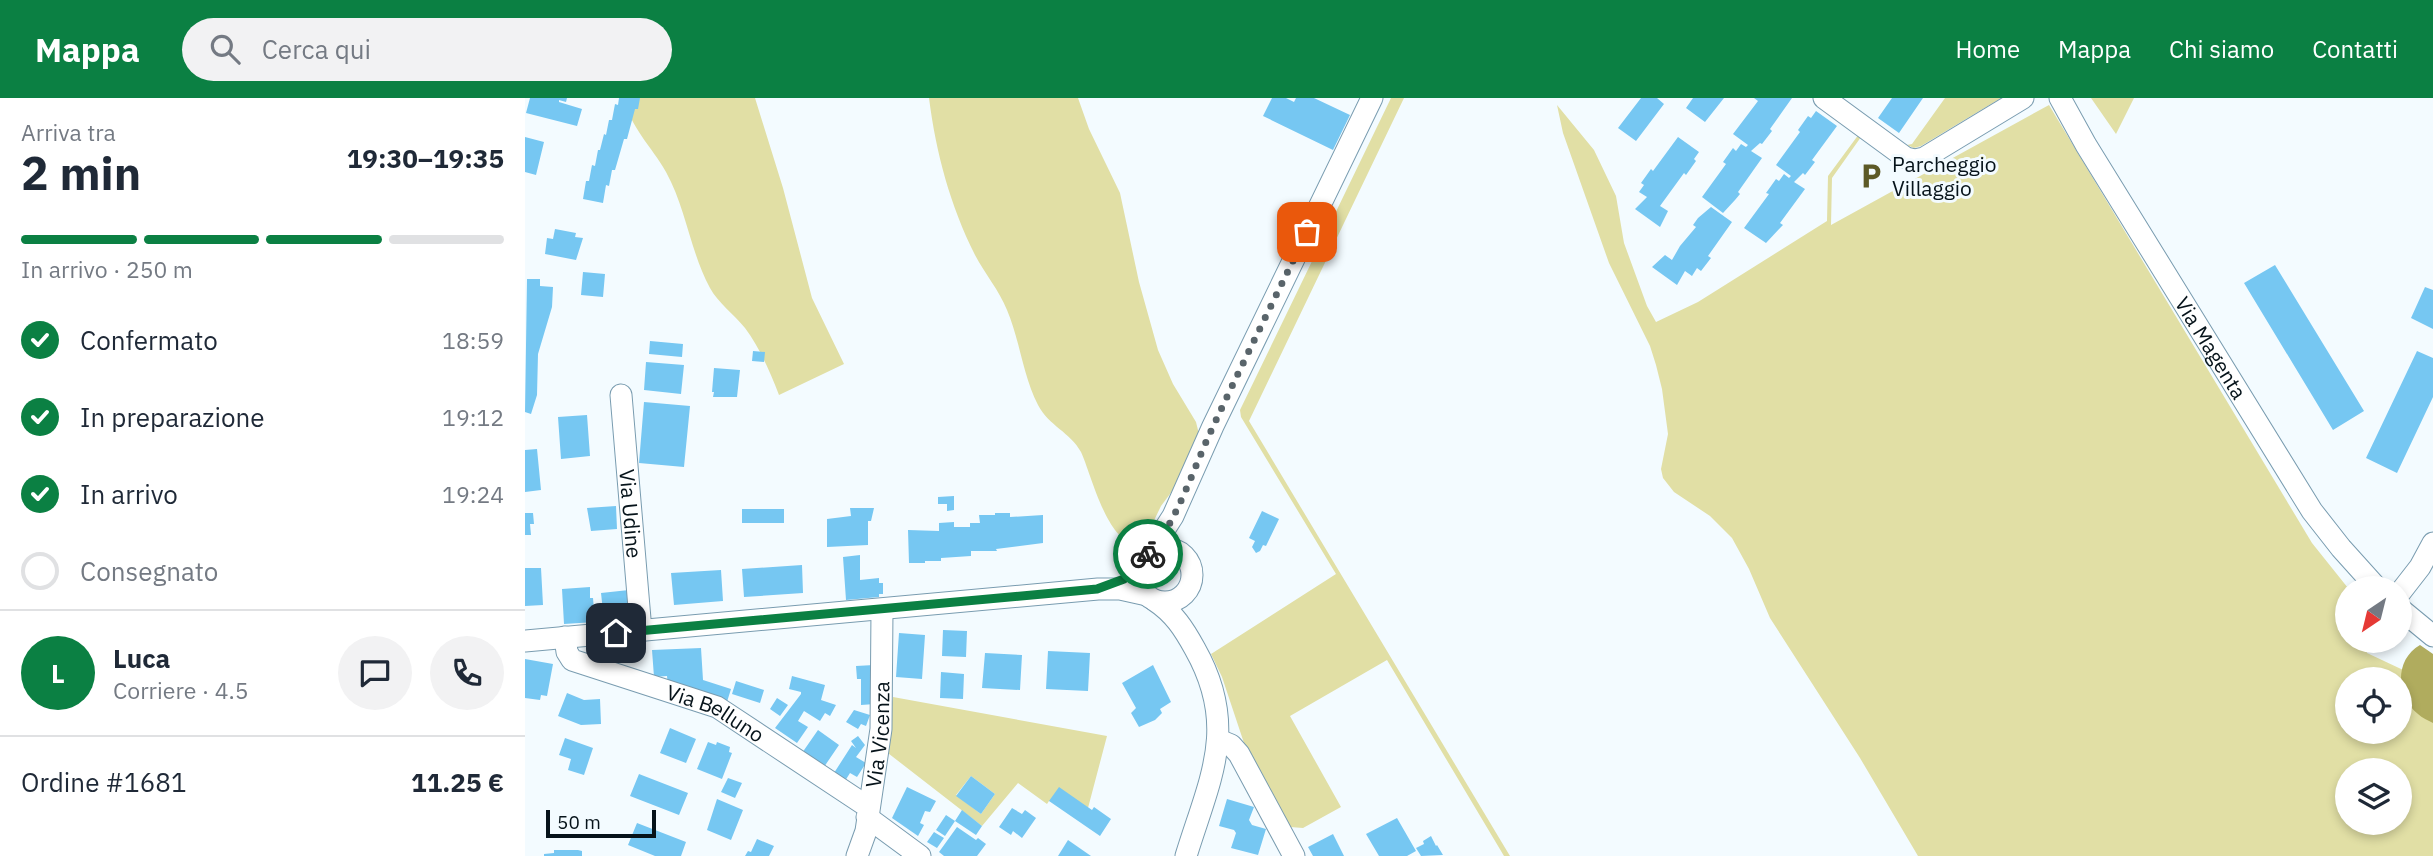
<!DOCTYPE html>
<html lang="it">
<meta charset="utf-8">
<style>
body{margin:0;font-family:"IBM Plex Sans",sans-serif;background:#f2f2f3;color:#1f2937;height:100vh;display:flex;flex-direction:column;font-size:26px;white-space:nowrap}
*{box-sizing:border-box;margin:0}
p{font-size:23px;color:#747a83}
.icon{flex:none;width:38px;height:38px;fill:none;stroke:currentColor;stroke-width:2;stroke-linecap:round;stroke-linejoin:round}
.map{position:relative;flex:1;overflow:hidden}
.sheet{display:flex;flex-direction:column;background:#fff;width:525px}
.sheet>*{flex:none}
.needle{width:46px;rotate:215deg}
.tools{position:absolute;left:1810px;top:478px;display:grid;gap:14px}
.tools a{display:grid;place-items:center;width:77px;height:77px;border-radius:50%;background:#fff;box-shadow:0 4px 10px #0003;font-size:35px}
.scale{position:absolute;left:21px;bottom:18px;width:110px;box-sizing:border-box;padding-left:7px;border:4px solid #06131a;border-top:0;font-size:19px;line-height:24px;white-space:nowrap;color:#06131a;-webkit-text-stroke:5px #f3fbff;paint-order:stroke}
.pin{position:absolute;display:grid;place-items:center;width:60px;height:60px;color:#fff;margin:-30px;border-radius:14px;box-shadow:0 4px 10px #0006}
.courier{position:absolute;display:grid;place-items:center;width:70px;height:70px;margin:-35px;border:5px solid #0b8043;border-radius:50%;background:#fff;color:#222;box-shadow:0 2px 9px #0007}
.head em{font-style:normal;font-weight:700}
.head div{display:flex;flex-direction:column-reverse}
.head{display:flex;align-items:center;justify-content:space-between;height:119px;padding:0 21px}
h1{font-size:46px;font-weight:700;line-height:52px}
.bar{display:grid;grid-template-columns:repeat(4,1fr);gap:10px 7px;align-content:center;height:84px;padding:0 21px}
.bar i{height:9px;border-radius:5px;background:#e0e1e3}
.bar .on{background:#0b8043}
.bar p{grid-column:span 4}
.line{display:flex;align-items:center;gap:18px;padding:0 21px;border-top:2px solid #e0e1e3}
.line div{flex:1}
.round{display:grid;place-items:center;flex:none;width:74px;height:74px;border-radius:37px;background:#f2f2f3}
ol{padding:0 21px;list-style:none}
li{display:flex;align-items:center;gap:21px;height:77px}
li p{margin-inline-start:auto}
li .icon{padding:7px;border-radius:50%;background:#0b8043;color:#fff;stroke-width:4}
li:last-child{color:#747a83}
li i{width:38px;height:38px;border:4px solid #e0e1e3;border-radius:50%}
header{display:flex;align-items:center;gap:42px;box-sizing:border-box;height:98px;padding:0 35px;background:#0b8043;color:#fff}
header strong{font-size:33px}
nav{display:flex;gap:38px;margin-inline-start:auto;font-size:24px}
.search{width:490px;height:63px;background:#f2f2f3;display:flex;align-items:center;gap:18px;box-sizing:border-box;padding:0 24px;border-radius:38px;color:#747a83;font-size:26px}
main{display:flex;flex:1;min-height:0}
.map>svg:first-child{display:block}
</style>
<header>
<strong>Mappa</strong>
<div class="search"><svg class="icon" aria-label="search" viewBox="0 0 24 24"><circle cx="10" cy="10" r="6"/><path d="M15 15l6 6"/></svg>Cerca qui</div>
<nav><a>Home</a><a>Mappa</a><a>Chi siamo</a><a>Contatti</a></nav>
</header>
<main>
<section class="sheet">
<div class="head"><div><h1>2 min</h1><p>Arriva tra</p></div><em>19:30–19:35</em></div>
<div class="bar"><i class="on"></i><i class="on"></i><i class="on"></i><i></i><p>In arrivo · 250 m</p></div>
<ol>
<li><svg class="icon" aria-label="check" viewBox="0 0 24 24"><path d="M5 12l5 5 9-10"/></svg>Confermato<p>18:59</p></li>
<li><svg class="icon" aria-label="check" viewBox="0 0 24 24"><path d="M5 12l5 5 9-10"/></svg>In preparazione<p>19:12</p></li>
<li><svg class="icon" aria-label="check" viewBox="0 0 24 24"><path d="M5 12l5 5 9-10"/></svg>In arrivo<p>19:24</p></li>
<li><i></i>Consegnato</li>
</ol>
<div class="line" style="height:126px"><b class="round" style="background:#0b8043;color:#fff">L</b><div><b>Luca</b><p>Corriere · 4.5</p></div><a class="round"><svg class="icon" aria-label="chat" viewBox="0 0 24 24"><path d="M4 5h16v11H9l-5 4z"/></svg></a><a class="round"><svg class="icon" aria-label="phone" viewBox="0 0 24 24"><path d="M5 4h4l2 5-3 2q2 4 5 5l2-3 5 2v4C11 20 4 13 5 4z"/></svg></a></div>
<div class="line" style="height:91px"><div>Ordine #1681</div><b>11.25 €</b></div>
</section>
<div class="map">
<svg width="1908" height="758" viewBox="0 0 1908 758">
<rect width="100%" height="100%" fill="#f3fbff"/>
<path fill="#e1dfa5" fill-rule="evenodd" d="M99,0H230L258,90L287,200L319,266L254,297C245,274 235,250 220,230C209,216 193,205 185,190C165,153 161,110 141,74C127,49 105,29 99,0Z
M404,0H553L564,31L595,95L614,184L633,252L648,286L671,324L674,336L651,388L636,408L623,435L615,444C584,453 566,375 556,354C545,334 524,328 513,307C498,278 495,243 482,212C474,192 460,176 450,157C425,107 411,55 404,0Z
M866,0H879L724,323L985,758H979L862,562L765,618L816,709L778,730L765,729L719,645L697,579L686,556L811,476L716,319L715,312Z
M1420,0H1476L1396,48L1389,50L1382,47L1387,46Z
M1566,0H1609L1591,36Z
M1032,7L1069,52L1091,98L1099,145L1122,208L1131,224L1173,204L1302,123L1303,78L1334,36L1336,39L1307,80L1306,127L1524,7L1787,445L1823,490L1822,542L1842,543V555L1908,586V758H1393L1335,660L1245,520L1224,471L1207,440L1185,418L1149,394L1138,380L1136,371L1143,336L1137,291L1131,267L1125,248L1084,165L1038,35ZM1822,581H1874V634H1822ZM1822,672H1874V724H1822Z
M368,599L582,638L563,710L524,703L522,706L493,685L457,728L359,652ZM446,678L470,696L456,716L431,697Z"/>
<path fill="#b0ac5e" d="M1895,547L1908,556V625C1903,622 1897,620 1893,616C1871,598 1869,562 1895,547Z"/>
<path fill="#76c7f2" d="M5,0H42L41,4L34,2V4L57,11L52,28L1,15Z
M94,0H115L113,11H110L102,41H99L90,72H87L84,88L81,87L78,105L58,101L61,83H64L67,67L70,68L73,52H75L79,36L81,37L84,22H87L90,6L93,7Z
M747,0H761L769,4L771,0H789L825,17L808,52L738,18Z
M1116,0H1132L1139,6L1111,43L1093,30Z
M1168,0H1199L1180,24L1161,10Z
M1229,0H1267L1245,31L1247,33L1237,46L1235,45L1226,53L1237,60L1213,94L1215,96L1210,102L1198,115L1177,99L1201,66L1198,64L1208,50L1211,53L1216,46L1221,49L1223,47L1208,36L1233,3Z
M1367,0H1398L1374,35L1353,20Z
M1291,13L1312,28L1287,62L1290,64L1280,77L1278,75L1269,84L1280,91L1255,125L1258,127L1256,129L1241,145L1219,130L1244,96L1241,95L1251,81L1254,83L1259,76L1264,80L1266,78L1251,67L1275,34L1273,32L1283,18L1286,20Z
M0,39L19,44L11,77L0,74Z
M1153,39L1174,54L1169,61L1171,63L1161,77L1159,75L1135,108L1143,113L1135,129L1110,111L1122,99L1114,94L1119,87L1116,85L1126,71L1128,73Z
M1186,109L1207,124L1183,158L1186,160L1176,173L1172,170L1167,178L1160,173L1152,187L1127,169L1140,157L1147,162L1155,148L1171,129L1168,127L1173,120Z
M30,131L51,135L50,139L58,140L51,162L20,156L22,140L28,141Z
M1750,167L1839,313L1808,332L1719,185Z
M58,174L80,176L78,199L56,197Z
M2,181H15V188L28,189L27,209L13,256L12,297L6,316L0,314Z
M1900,189L1908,192V231L1886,220Z
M125,243L158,246L157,259L124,256Z
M228,253L240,254L239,264L227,263Z
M1892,253L1908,260V299L1872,375L1841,360Z
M121,264L159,267L156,296L119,292Z
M189,270L215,272L212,299H188L189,294H187Z
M119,304L165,308L159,369L114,365Z
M62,317L65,358L36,361L33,319Z
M12,351L16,392L0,394V352Z
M429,398V412L422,413V406H413V399Z
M91,408L92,431L66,433L62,410Z
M325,410H349L346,423H343V447L302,449V421L326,418Z
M217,411H259V425H217Z
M737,413L754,421L741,448L738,447L735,453L731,455L727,449L730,443L724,440Z
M0,415H8L9,426H5L6,437H0Z
M470,415H485V419L518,417V445L471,451L472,453H446V458L416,460V463H400V465H384L383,432L414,433V425L429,424V429H445V425H455L454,417H470Z
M335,457V482L354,480V485H358V496H354V499L321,502L318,459Z
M277,467L278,495L219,499L217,471Z
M0,470H16L18,507L0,508Z
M196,472L198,503L149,507L146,475Z
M65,489V500H68L70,524L39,526L37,491Z
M104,492L107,520L84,522L83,512L78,513L76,495Z
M418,532L442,533L441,559L417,558Z
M374,535L400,537L397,581L371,579Z
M176,550L178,582L206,591L201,607L143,588L142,578L129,579L127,552Z
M523,553L565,555L563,593L521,591Z
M460,555L497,557L495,592L457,590Z
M0,561L28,566L22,598L16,597L15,602L0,600Z
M349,567L350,606L336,607V581H332L331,568Z
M628,567L646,604L635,611L637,615L630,622L614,629L606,615L611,610L597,585Z
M416,574L439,576L438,601L415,600Z
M267,578L300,587L296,602L311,607L305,618L300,615L295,623L279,613L273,623L283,629L272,645L250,630L276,596V594L264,591Z
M211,583L239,592L235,605L207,596Z
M42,595L59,602L75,601L76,626L56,627L33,618Z
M252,600L263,607L255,618L245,611Z
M329,612L345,617L341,628L336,626L333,631L321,624Z
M145,630L171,641L161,665L135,655Z
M293,632L314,647L299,669L277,655Z
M333,638L340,647L331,659L341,665L332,679L325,675L320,683L309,675L327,647L331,650L326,643Z
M40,640L68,650L59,677L43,672L46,661L34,657Z
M183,644L191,647L192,644L205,649L204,654L207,655L197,681L172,671Z
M114,676L163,695L154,717L105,698Z
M446,678L470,696L456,716L431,698Z
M203,680L217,685L210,700L196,694Z
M382,689L411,703L405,714L400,713L395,725L399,727L393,738L367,720Z
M534,689L567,712L569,709L586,721L575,738L524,703Z
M192,701L218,712L206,742L182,732Z
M702,701L729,709L724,722L727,727L741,731L733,757L706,750L711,735L709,732L694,728Z
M487,710L497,716L500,712L511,720L497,740L488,733L486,737L474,729Z
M437,712L457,728L451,737L430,723Z
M421,717L430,723L420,738L411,732Z
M872,720L891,753L882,758H854L841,736Z
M112,725L161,744L156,758H130L103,747Z
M432,729L451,742L453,740L461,746L452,758H419L414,754Z
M409,734L419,740L412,750L402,744Z
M808,736L819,758H788L783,749Z
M906,738L911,748L912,747L918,757L896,758L891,750L899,746L898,743Z
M232,741L249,748L244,758H220L223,753L226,754Z
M543,742L566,758H533Z
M29,752H53L57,753V758H19V756L29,755Z"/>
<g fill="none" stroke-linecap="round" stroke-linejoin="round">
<g stroke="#799cb0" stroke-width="23">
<g id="minor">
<path d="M1299,0L1381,60L1390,62L1399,60L1498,0"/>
<path id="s1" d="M1535,0L1561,47L1787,413L1816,450L1852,490"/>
<path id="s2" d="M96,297L116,533"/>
<circle cx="640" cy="477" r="27"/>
<path d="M625,454L648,418L688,328L847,0"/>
<path d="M1874,496L1895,469L1908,445"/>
<path d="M629,502C649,515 659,531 670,551C714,629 685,680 661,758"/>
<path d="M1874,510L1908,538"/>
<path id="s3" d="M40,539L42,554L47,562L192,609L343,709"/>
<path d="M0,543L573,491H595L622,497"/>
<path d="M694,642L706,647L714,656L769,758"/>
<path d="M342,719L395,758"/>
<path id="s4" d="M332,758L341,733L356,631L357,512"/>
</g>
</g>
<use href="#minor" stroke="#fff" stroke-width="21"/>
</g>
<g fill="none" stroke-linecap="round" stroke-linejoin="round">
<path stroke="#59646a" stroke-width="7" stroke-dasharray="0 12.6" d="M623,456C650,429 669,369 686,333C717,266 750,200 782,134"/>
<path stroke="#0b8043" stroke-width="9" d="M91,535L572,491L599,481L623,456"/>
</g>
<defs>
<g id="parking-bare" transform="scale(2.1)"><path d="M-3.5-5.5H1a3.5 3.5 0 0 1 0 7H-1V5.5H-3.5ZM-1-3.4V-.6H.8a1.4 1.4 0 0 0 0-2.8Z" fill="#5d5a27" stroke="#f3fbff" stroke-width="2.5" paint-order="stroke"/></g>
</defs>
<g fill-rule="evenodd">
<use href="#parking-bare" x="1346" y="78"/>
</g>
<g text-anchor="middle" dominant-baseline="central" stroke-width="6" stroke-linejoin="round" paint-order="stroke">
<g font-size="21" fill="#06131a" stroke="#f3fbff" text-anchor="start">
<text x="1367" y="66">Parcheggio<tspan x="1367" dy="24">Villaggio</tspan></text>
</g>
<g font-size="21" fill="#06131a" stroke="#f3fbff">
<text stroke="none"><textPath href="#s1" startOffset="292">Via Magenta</textPath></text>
<text stroke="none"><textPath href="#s2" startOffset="119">Via Udine</textPath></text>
<text stroke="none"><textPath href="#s3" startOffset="178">Via Belluno</textPath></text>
<text stroke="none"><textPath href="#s4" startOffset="124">Via Vicenza</textPath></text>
</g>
</g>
</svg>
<div class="tools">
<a><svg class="needle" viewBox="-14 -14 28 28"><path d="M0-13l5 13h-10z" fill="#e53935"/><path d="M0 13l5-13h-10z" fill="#747a83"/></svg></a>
<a><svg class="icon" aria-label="locate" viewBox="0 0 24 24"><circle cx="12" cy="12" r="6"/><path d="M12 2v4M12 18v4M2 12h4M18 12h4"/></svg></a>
<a><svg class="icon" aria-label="layers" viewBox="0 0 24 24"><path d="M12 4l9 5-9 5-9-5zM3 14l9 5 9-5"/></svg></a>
</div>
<div class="scale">50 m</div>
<div class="pin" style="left:782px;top:134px;background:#ea580c"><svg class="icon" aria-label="bag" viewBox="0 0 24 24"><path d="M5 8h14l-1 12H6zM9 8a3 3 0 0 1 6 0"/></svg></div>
<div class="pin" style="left:91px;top:535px;background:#1f2937"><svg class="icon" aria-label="home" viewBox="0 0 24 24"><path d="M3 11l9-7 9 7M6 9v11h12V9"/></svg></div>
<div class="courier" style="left:623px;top:456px"><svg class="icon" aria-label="bike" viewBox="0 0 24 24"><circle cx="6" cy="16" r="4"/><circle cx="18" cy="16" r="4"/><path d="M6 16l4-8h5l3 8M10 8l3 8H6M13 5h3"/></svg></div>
</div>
</main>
